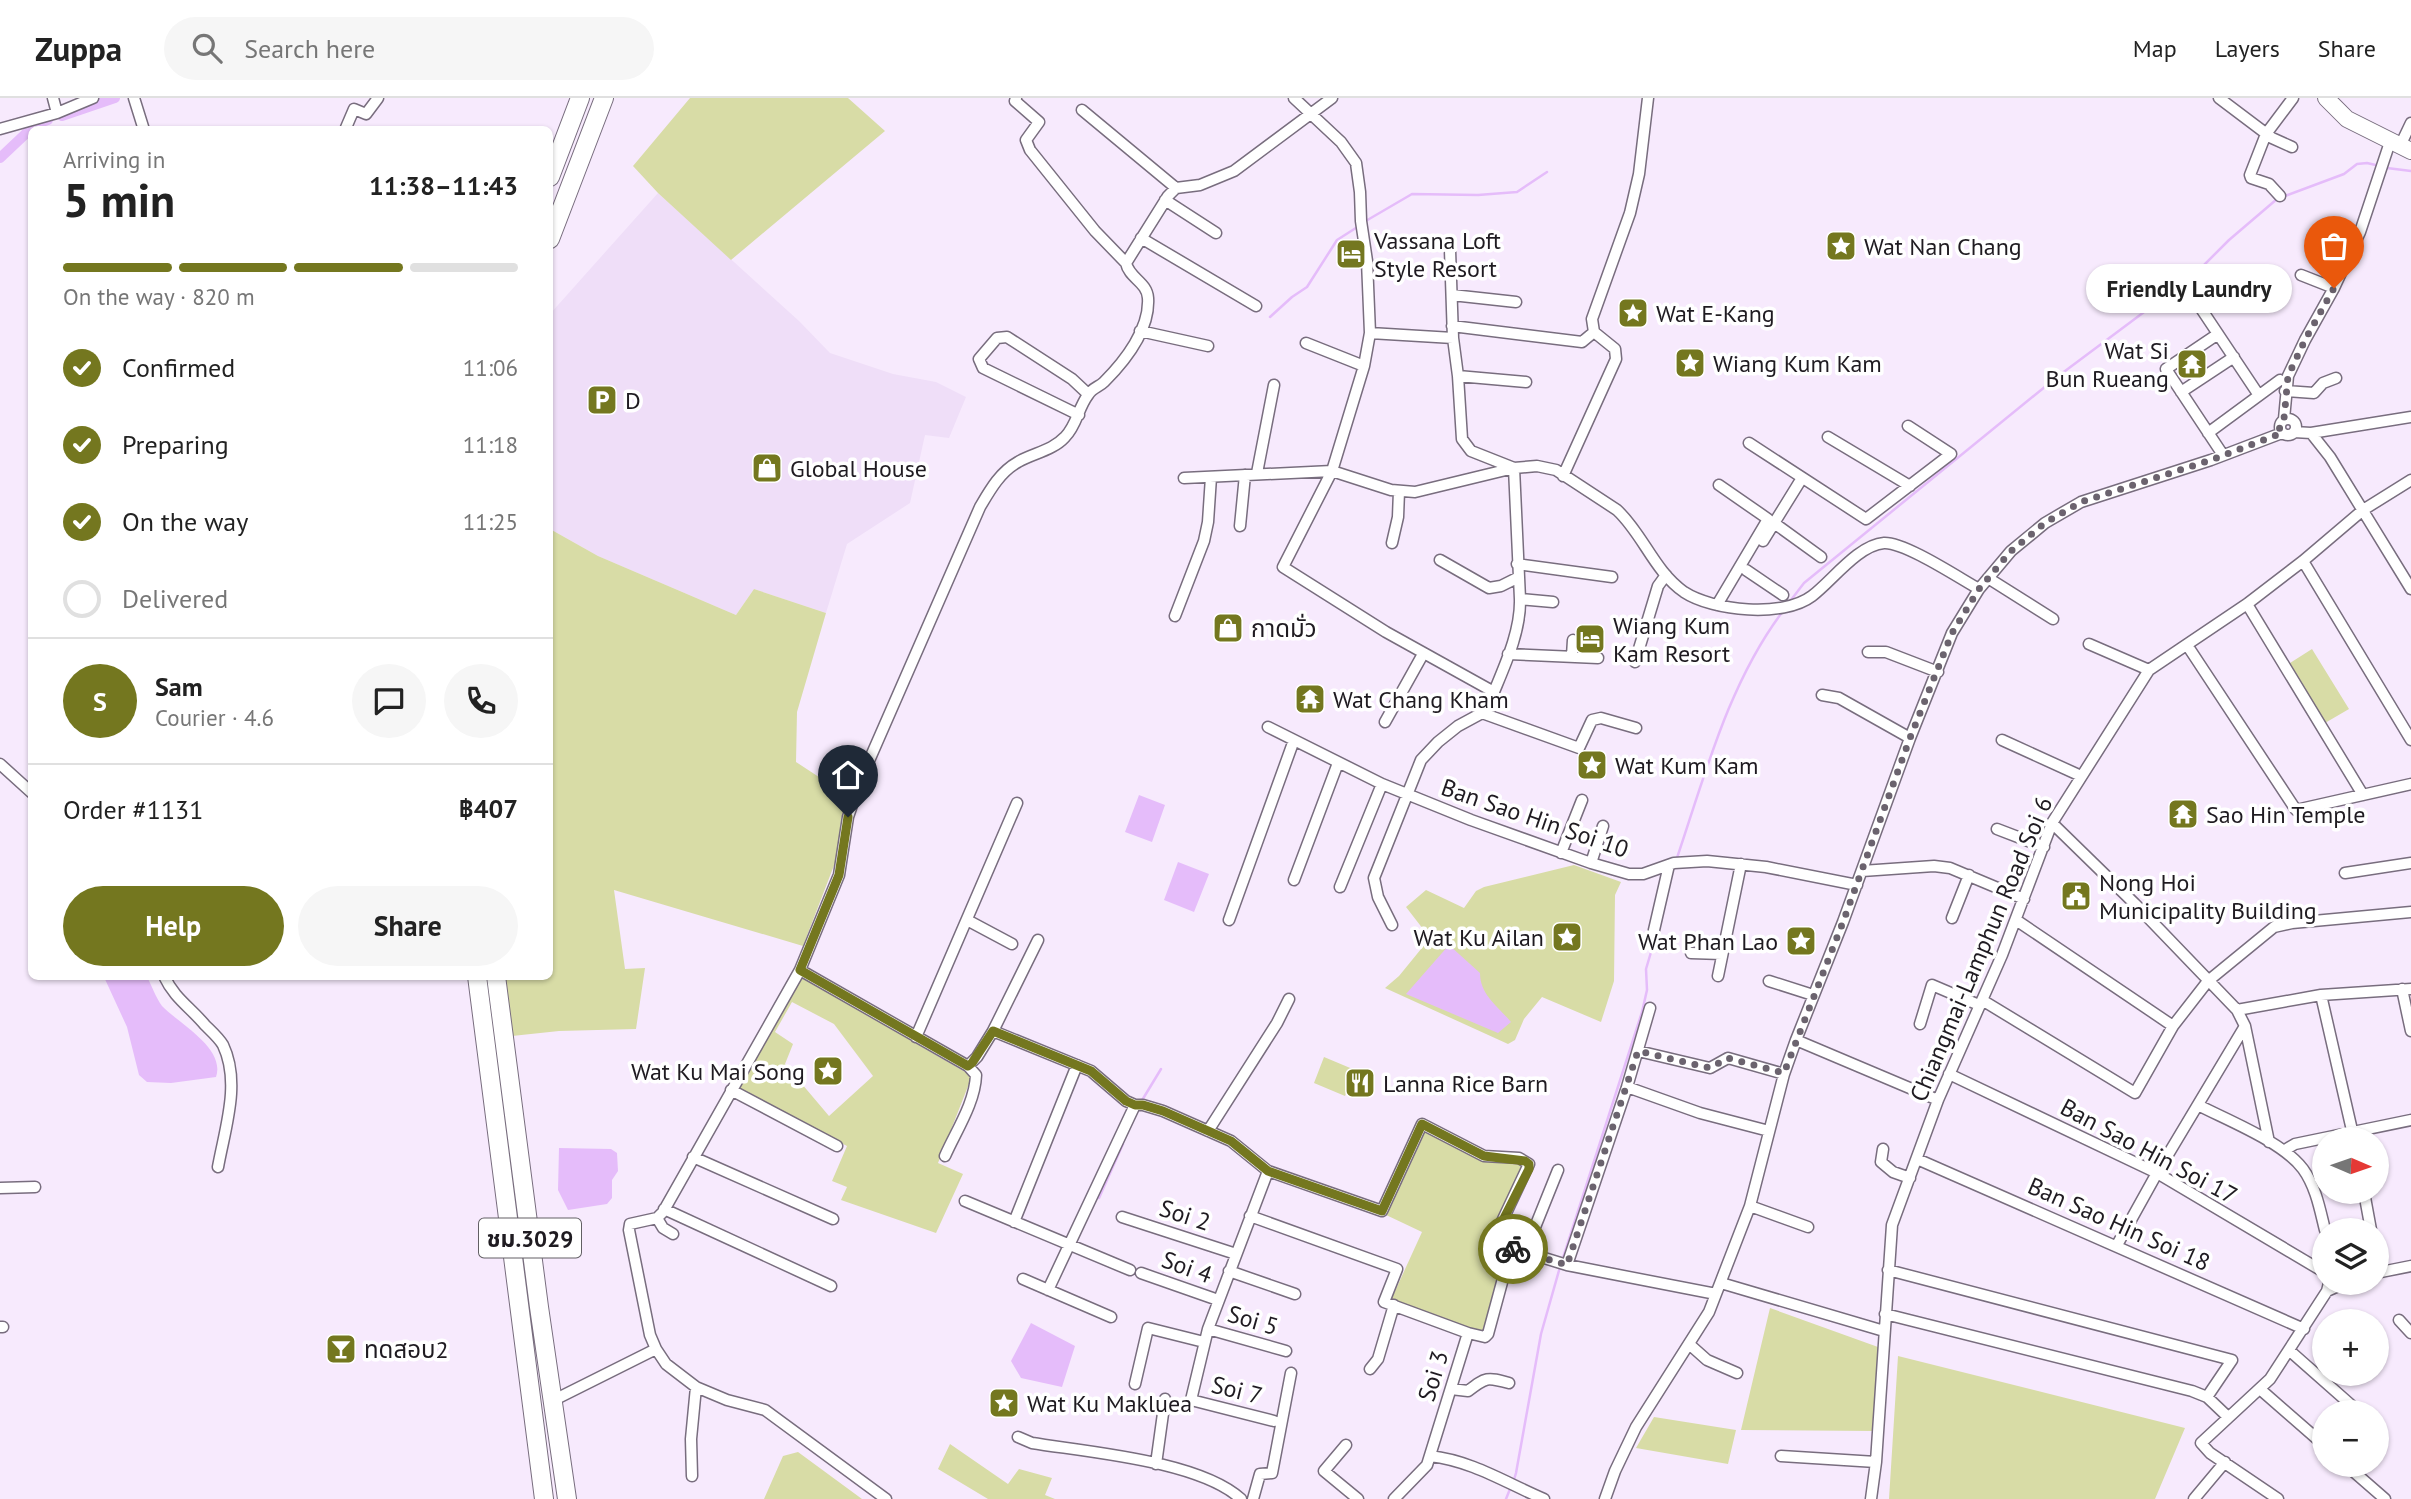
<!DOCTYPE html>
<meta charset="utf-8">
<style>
body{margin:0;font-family:"PT Sans","Noto Sans Thai",sans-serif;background:#f6f6f6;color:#222;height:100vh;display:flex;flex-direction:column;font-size:26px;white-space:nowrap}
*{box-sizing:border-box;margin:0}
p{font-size:23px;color:#767676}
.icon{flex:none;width:38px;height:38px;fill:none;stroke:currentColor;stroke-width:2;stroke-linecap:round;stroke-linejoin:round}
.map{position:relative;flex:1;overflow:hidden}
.drawer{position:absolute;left:28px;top:28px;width:525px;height:854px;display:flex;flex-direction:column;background:#fff;border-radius:10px;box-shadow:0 2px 5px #0004}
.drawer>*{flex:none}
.needle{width:46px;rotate:92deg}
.fabs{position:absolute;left:2312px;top:1029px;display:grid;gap:14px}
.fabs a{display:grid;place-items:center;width:77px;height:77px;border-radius:50%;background:#fff;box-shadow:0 2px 5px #0004;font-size:35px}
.pin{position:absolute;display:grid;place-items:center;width:60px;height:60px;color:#fff;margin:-72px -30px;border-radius:50% 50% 50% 0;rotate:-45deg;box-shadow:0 0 7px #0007}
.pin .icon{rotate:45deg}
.courier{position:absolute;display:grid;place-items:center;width:70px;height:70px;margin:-35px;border:5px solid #74771f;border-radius:50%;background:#fff;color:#222;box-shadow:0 2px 9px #0007}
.bubble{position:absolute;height:49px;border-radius:24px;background:#fff;box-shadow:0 2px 5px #0004;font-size:23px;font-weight:700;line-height:49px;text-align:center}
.head em{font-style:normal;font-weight:700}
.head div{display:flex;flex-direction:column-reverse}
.head{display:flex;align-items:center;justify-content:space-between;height:119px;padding:0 35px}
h1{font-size:46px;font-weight:700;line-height:52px}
.bar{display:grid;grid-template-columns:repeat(4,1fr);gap:10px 7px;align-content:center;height:84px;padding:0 35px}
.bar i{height:9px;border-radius:5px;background:#e0e0e0}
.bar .current{background:#74771f}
.bar p{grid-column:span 4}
.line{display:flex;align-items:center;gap:18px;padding:0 35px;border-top:2px solid #e0e0e0}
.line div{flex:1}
.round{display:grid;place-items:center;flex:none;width:74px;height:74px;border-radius:37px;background:#f6f6f6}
ol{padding:0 35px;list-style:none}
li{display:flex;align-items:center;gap:21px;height:77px}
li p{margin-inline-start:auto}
li .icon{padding:7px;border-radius:50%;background:#74771f;color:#fff;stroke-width:4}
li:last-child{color:#767676}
li i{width:38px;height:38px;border:4px solid #e0e0e0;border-radius:50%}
.primary-button{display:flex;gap:14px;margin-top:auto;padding:14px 35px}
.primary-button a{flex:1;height:80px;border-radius:42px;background:#74771f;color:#fff;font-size:28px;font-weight:700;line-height:80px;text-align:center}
.primary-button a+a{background:#f6f6f6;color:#222}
header{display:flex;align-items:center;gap:42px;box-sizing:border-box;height:98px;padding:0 35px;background:#fff;border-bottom:2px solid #e0e0e0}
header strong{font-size:33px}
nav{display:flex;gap:38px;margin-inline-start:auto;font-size:24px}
.search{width:490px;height:63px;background:#f6f6f6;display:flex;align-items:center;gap:18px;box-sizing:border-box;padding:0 24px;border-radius:38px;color:#767676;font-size:26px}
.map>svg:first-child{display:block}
</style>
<header>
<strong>Zuppa</strong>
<div class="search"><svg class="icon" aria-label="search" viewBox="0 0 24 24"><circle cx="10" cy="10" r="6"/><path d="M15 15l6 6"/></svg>Search here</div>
<nav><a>Map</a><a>Layers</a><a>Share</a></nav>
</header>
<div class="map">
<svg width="2411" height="1401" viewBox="0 0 2411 1401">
<rect width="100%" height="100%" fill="#f7eafd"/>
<path fill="#efdef8" d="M658,95L799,223L830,255L893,276L936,284L966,299L949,340L925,337L910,405L847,446L826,515L754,491L736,517L598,458L550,431V216Z"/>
<path fill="#d8dca6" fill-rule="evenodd" d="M690,0H848L885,33L731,162L658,95L633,68Z
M550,431L598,458L736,517L754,491L826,515L797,614L796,664L848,698L841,721L838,757L803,848L614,792L625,871L645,870L636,931L559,933L512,938L504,879L550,878Z
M2312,551L2349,611L2325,625L2290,565Z
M1574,767L1621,784L1615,797L1614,883L1601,924L1542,899L1524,921L1515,942L1508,946L1385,890L1399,878L1430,840L1406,809L1426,792L1464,810L1476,793L1484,789Z
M802,879L972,978L938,1065L963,1076L936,1135L841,1102L847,1089L832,1083L847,1048L738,991ZM792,904L834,926L873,978L829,1018L785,966L793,946L775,934Z
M1324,959L1355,972L1345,998L1314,985Z
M1422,1033L1483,1062L1525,1068L1491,1141L1507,1153L1485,1235L1391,1202L1422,1134L1384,1116Z
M1770,1210L1878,1249L1874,1333L1741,1332Z
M1898,1258L2185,1330L2155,1401H1889Z
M1654,1319L1736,1332L1728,1366L1636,1350Z
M950,1346L1008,1386L1019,1371L1052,1380L1045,1397L1055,1401H988L938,1371Z
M798,1354L862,1401H764L783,1358Z"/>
<path fill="#e5bcfa" d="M1139,697L1165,707L1152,744L1125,734Z
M1178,764L1209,776L1194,814L1164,802Z
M1449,847L1480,875C1480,897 1498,908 1511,924L1498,935L1406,896Z
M104,879H147C152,888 156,900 162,908C178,925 226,950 216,979L171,985L147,984L139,977L127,929Z
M559,1050L611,1051L617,1055L618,1073L612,1082V1100L607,1106L568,1112L558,1092Z
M1031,1225L1075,1248L1062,1289L1021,1280L1011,1263Z"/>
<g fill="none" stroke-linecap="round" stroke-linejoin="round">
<path stroke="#e5bcfa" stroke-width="2.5" d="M2387,70L2411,73
M1364,124L1412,96L1478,97L1517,94L1547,74
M1270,219L1292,199L1307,189L1337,142L1359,128
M1791,502L1804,485L2057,279L2195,176L2229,142L2277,101L2344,76L2357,66L2367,65L2380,68
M1677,760C1705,677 1729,584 1783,513
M1141,1004L1161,971
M1099,1100L1123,1046
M1562,1163L1642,914L1647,892L1646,871L1657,834
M1513,1385L1516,1375L1541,1236L1560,1169
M1506,1401L1510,1391"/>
<path stroke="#e5bcfa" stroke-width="10" d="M62,18L115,0
M0,60L36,26L48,22"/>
<g stroke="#786d7e" stroke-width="13">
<path id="street" d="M53,0L57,15
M134,0L144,32
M1016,0L1015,3L1039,24L1026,42L1030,52L1095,133L1126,165
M1294,0L1341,44L1356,65L1360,94L1361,123L1367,163L1370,235L1364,268L1332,373L1283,469L1386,534L1494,594
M2219,0L2272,40L2292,49
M1082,12L1176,90
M0,31L57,15L93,0
M345,32L354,11L366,16L378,0
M2400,48L2411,25
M2280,98L2269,86L2251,80L2250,77L2266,36L2293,0
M1165,102L1216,135
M1141,140L1256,208
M1450,152L1453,240L1458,278L1462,341L1471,353L1514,370
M2301,177L2334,190
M1452,197L1516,204
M2196,203L2218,236
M1452,228L1582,244L1594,234
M1140,233L1208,248
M1370,235L1453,240
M1306,245L1364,268
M1458,278L1526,284
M2285,293L2314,295L2323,285L2336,280
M2181,294L2234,259
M1079,317L983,270L979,261L997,240L1007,239L1072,281L1088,296
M2280 329a8 8 0 1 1 16 0a8 8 0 1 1-16 0Z
M2284,321L2288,278L2305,242L2334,190L2360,134L2390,44
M2294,334L2311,335L2411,319
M2208,335L2280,282
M2311,335L2330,359L2411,491
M1828,339L1910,388
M1749,345L1866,421L1951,356L1908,328
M2223,357L2166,271L2218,236L2258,296
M1257,375L1274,287
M1563,378L1616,261L1615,251L1594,234L1592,221L1630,115L1639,76L1648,0
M1184,380L1332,373L1391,392L1415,394L1514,370L1537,368L1556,372L1617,412C1643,436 1654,473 1684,494C1713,513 1783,520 1812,498C1832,483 1858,447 1884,445C1905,444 1959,480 1979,491
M1774,425L1821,459
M1240,428L1245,377
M1763,443L1802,380
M1392,445L1398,419L1399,393
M1440,462L1489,490L1501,488L1519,479
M2303,463L2411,642
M1517,466L1612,479
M1746,472L1783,497
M1988,480L2053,521
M1520,501L1553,504
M2247,506L2363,697
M1717,507L1768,421L1719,387
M1175,518L1204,443L1208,424L1211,379
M2089,546L2149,572
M2187,547L2296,712L2411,686
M1868,554H1886L1938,574
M1508,556L1598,560
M1572,558L1573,542
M1635,564L1658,488L1666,477
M1822,597L1839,600L1910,640
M1482,615L1579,650L1592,622L1601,620L1636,630
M1385,624L1423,556
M1268,629L1382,686L1471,722L1591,765L1629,776H1643L1674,765L1707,763L1766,769L1857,787
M2002,642L2081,678
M0,666L32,695
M2052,725L2135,806L2237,912L2245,928L2269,1044
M1997,731L2044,749
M1561,755L1582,702
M1591,765L1603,728
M1862,773L1934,768L1950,770L2024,801
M2345,775L2411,765
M1294,782L1338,665
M1340,789L1382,686
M1952,820L1969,777
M967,822L1012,846
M1229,822L1294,642
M2016,822L2173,928
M1392,827L1378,799L1374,780L1421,662L1438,644L1458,628L1482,615L1489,606C1502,573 1521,536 1520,501L1514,370
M1654,832L1669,767
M1691,855L1722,856
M800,872L968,968L977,959L993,933L1091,973L1126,1003L1135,1007H1143L1163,1013L1231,1043L1268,1073L1382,1113L1422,1026L1484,1058L1519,1060L1529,1066L1498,1132L1496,1142L1499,1146L1567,1167L1716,1196
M164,878C175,901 189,908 205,927C211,933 219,940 223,947C241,985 225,1030 218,1069
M1718,878L1741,766
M1769,883L1813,897
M2402,891L2411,933
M2321,897L2354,1041
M1982,902L2135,995L2173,928L2208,883L2274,829L2292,825L2411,814
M2237,912L2321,897L2411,891
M1920,926L1932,887L1979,907
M993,933L1038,842
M916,939L1017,705
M1796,942L1938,1002
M1638,953L1710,970L1728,960L1784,976
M1949,976L2157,1075L2324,1174
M1627,989L1700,1015L1769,1033
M731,992L837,1048
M2198,1007C2229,1023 2283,1044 2303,1071C2316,1089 2320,1112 2325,1132
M1208,1033L1277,925L1289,901
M1883,1051L1881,1064L1893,1074L1910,1080
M2285,1052L2295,1046L2411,1022
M945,1058C956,1033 975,1005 976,977L968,968
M693,1059L833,1121
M1917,1061L2304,1231
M1268,1073L1208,1231L1191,1302L1274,1323
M0,1090L35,1089
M2364,1094L2371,1132
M965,1103L1130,1172
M1750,1108L1808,1129
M664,1111L831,1188
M1250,1118L1397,1171L1384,1204L1468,1235
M1122,1119L1236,1156
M657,1120L663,1130L673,1136
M1014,1124L1077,967
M2117,1147L2157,1075L2245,928
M1525,1154L1558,1072
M2376,1160L2379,1175
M1567,1167L1627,989L1650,910
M1888,1172L2232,1262L2207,1299
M1229,1173L1295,1196
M1141,1175L1218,1202
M2376,1175L2411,1168
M1023,1181L1111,1219
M1721,1185L1884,1233
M1048,1192L1135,1007
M2327,1193L2345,1185
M1885,1216L2192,1293L2207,1299L2228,1319
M2399,1222L2411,1235
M0,1229H3
M1208,1231L1286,1253
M1689,1246L1707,1262L1737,1275
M2290,1253L2359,1314
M1370,1271L1378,1261L1394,1207
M1135,1286L1148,1230L1204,1244
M1451,1291L1468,1293C1486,1279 1487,1279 1509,1285
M2261,1292L2324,1347
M552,1303L656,1251
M1018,1339L1032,1345C1088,1354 1200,1363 1241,1401
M1346,1347L1324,1373L1358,1401
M1430,1358C1473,1363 1506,1385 1544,1401
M1781,1358L1876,1364
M1156,1366L1165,1301
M2346,1367L2385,1401
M692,1378L691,1341L696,1289
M886,1401L765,1312L727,1302L696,1289L666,1266L656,1251L650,1237L629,1132L630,1126L657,1120L663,1114L800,872L839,777L848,719L861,681L980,409C990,392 1000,374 1018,364C1033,355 1052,353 1065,339C1077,327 1078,310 1088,297C1092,290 1099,289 1104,284C1125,263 1150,231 1148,200C1147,184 1129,180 1126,165L1168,98L1176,90L1200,87L1234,73L1332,0
M1253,1401L1260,1376L1272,1375L1291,1275
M1394,1401L1427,1367L1468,1235L1485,1239L1488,1236L1511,1151
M1605,1401L1615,1373L1636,1329L1709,1214L1750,1108L1784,976L1796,942L1843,824L1910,640L1952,535L1979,491L2011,453L2045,425L2081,404L2211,362L2282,335
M1871,1401L1876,1364L1892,1127L1938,1002L2002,857L2052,725L2149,572L2247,506L2303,463L2363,412L2411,382
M2194,1401L2225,1364
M2278,1401L2210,1355L2201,1345L2270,1281L2327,1193L2329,1185"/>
</g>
<g stroke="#786d7e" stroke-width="18">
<path id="secondary" d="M2326,0L2347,21L2411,53"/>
</g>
<g stroke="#786d7e" stroke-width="20">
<path id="primary" d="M550,79L580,0
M550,141L604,0
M477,878L544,1401
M496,878L539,1209L567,1401"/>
</g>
<use href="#street" stroke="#fff" stroke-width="10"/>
<use href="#secondary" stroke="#fff" stroke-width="16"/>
<use href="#primary" stroke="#fff" stroke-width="18"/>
</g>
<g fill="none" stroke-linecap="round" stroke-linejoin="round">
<path stroke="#6b636e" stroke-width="7" stroke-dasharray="0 12.6" d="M1513,1151L1567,1167L1638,953L1710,970L1728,960L1784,975L1843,824L1910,640L1952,535L1979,491L2011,453L2045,425L2081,404L2211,362L2282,335L2279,329L2284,321L2288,278L2305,242L2334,190"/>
<path stroke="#74771f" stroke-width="9" d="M848,719L839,777L800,872L968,968L972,965L993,933L1091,973L1126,1003L1135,1007H1143L1163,1013L1231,1043L1268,1073L1382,1113L1422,1026L1484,1058L1525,1063L1529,1066V1071L1498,1132L1496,1142L1513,1151"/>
</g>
<defs>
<g id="sight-square" transform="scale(1.575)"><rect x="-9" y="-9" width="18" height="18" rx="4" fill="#74771f" stroke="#fff"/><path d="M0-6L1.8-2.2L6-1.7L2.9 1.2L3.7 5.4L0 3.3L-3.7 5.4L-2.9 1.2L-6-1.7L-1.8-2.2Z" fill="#fff"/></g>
<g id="hotel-square" transform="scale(1.575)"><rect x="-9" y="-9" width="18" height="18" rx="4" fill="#74771f" stroke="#fff"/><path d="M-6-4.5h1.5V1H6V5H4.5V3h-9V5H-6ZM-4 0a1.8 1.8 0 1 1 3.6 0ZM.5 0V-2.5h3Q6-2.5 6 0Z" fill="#fff"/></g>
<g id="temple-square" transform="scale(1.575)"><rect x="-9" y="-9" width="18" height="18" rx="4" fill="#74771f" stroke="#fff"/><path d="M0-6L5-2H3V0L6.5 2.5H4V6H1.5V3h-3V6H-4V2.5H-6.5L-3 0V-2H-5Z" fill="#fff"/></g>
<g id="parking-square" transform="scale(1.575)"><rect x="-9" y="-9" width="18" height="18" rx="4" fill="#74771f" stroke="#fff"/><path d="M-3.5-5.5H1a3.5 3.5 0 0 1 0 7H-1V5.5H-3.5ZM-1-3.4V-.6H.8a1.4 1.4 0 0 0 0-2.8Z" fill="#fff"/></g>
<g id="shop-square" transform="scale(1.575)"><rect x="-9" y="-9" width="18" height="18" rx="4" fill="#74771f" stroke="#fff"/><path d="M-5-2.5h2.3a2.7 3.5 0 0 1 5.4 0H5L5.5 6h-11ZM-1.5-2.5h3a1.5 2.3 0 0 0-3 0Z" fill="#fff"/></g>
<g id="civic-square" transform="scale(1.575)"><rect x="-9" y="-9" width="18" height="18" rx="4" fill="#74771f" stroke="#fff"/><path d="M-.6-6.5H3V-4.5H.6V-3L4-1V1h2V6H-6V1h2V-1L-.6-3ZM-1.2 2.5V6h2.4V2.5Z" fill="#fff"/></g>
<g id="restaurant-square" transform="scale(1.575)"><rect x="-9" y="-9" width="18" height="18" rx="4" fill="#74771f" stroke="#fff"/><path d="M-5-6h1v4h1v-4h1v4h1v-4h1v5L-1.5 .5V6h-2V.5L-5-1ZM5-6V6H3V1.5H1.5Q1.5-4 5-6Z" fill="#fff"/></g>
<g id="bar-square" transform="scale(1.575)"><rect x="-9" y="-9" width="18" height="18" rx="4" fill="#74771f" stroke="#fff"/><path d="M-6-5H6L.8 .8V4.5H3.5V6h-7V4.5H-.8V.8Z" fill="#fff"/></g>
</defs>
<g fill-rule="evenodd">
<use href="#sight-square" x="1841" y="148"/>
<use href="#hotel-square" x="1351" y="156"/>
<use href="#sight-square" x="1633" y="215"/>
<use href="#sight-square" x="1690" y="265"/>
<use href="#temple-square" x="2192" y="266"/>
<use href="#parking-square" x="602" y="302"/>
<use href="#shop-square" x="767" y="370"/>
<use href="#shop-square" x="1228" y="530"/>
<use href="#hotel-square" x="1590" y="541"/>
<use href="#temple-square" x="1310" y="601"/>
<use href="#sight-square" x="1592" y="667"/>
<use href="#temple-square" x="2183" y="716"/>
<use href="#civic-square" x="2076" y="798"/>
<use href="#sight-square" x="1567" y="839"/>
<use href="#sight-square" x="1801" y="843"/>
<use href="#sight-square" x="828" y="973"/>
<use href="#restaurant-square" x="1360" y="985"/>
<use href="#bar-square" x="341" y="1251"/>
<use href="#sight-square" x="1004" y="1305"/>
</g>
<g text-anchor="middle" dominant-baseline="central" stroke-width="7" stroke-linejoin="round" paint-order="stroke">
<rect fill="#fff" stroke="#625f64" stroke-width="2" x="479" y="1120.5" width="102" height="39" rx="5"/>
<g font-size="23" font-weight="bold" fill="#1f1b21">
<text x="530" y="1140">ชม.3029</text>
</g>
<g font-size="24" fill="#1f1b21" stroke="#fff" text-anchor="start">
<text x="1374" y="142">Vassana Loft<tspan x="1374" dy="28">Style Resort</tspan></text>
<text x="1864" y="148">Wat Nan Chang</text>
<text x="1656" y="215">Wat E-Kang</text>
<text x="2169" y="252" text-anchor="end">Wat Si<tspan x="2169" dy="28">Bun Rueang</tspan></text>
<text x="1713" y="265">Wiang Kum Kam</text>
<text x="625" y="302">D</text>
<text x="790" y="370">Global House</text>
<text x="1613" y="527">Wiang Kum<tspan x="1613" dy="28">Kam Resort</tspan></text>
<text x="1251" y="530">กาดมั่ว</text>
<text x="1333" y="601">Wat Chang Kham</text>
<text x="1615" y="667">Wat Kum Kam</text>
<text x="2206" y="716">Sao Hin Temple</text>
<text x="2099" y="784">Nong Hoi<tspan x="2099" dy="28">Municipality Building</tspan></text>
<text x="1544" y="839" text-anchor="end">Wat Ku Ailan</text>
<text x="1778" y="843" text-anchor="end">Wat Phan Lao</text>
<text x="805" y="973" text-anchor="end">Wat Ku Mai Song</text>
<text x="1383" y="985">Lanna Rice Barn</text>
<text x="364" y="1251">ทดสอบ2</text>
<text x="1027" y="1305">Wat Ku Makluea</text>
</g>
<g font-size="24" fill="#1f1b21" stroke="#fff">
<text transform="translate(1535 720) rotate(19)">Ban Sao Hin Soi 10</text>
<text transform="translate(1981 851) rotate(-67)">Chiangmai-Lamphun Road Soi 6</text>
<text transform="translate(2149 1053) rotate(28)">Ban Sao Hin Soi 17</text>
<text transform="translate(1185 1117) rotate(18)">Soi 2</text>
<text transform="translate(2119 1126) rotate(24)">Ban Sao Hin Soi 18</text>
<text transform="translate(1187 1169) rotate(20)">Soi 4</text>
<text transform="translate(1253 1222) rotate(16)">Soi 5</text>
<text transform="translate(1433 1278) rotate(-73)">Soi 3</text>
<text transform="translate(1237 1292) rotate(14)">Soi 7</text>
</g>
</g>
</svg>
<div class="fabs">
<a><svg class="needle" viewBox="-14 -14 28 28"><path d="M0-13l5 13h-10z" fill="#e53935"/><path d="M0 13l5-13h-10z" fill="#767676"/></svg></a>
<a><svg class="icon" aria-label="layers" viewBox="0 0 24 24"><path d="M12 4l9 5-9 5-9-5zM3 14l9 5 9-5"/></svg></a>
<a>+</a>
<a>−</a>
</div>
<div class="pin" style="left:2334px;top:190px;background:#ea580c"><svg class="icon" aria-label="bag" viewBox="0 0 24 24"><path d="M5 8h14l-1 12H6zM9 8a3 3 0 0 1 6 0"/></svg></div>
<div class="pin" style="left:848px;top:719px;background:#1f2937"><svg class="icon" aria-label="home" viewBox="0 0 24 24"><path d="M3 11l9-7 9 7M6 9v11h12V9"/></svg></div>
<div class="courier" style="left:1513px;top:1151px"><svg class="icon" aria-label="bike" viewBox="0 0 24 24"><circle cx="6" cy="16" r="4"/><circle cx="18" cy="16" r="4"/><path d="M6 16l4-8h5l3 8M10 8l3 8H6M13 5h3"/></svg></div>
<div class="bubble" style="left:2086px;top:166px;width:206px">Friendly Laundry</div>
<section class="drawer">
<div class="head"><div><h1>5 min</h1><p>Arriving in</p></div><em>11:38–11:43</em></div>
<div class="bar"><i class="current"></i><i class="current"></i><i class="current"></i><i></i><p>On the way · 820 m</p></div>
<ol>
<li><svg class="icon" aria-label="check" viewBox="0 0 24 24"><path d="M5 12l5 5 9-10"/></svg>Confirmed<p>11:06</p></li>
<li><svg class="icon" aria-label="check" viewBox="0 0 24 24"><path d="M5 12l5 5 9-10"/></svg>Preparing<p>11:18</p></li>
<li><svg class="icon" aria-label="check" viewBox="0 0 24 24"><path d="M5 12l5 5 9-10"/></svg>On the way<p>11:25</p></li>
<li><i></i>Delivered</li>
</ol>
<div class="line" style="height:126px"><b class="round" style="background:#74771f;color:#fff">S</b><div><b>Sam</b><p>Courier · 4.6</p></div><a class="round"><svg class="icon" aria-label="chat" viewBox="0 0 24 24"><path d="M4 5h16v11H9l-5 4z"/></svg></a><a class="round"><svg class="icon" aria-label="phone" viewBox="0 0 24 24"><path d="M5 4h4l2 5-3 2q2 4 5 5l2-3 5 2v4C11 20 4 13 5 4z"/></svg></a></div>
<div class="line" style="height:91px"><div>Order #1131</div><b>฿407</b></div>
<div class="primary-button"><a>Help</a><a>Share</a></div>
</section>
</div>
